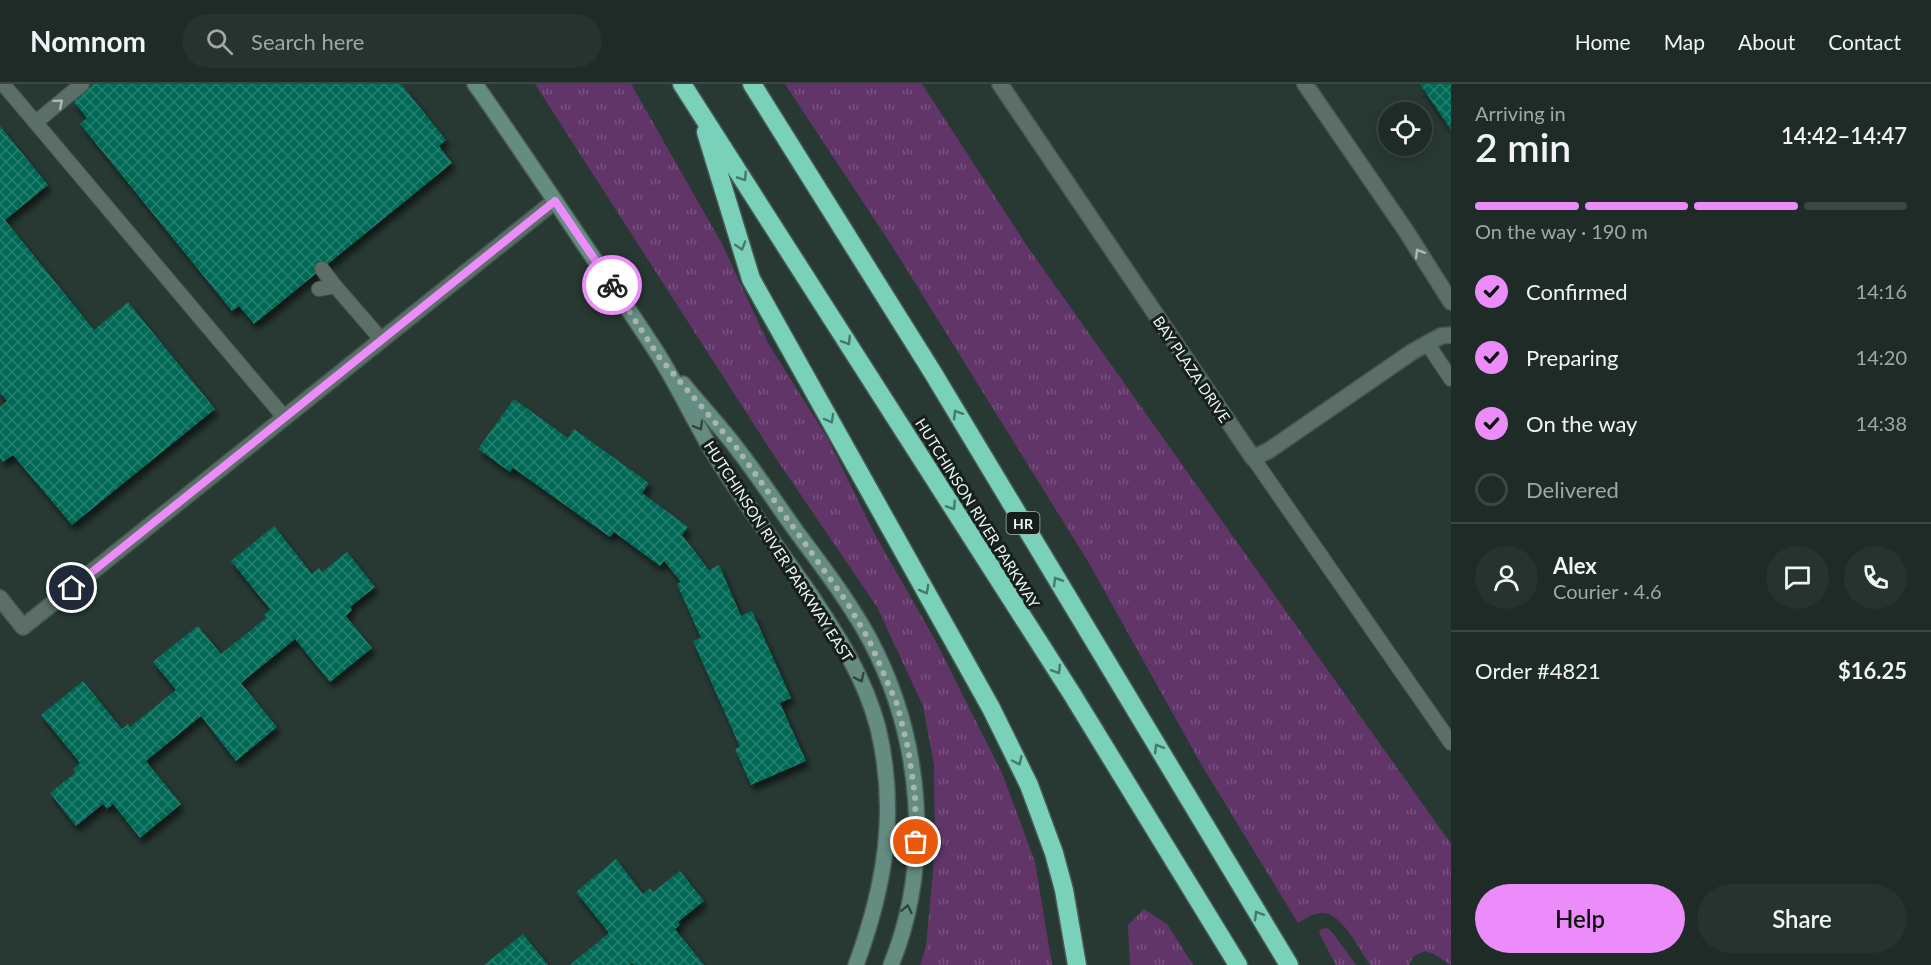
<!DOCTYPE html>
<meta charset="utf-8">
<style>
body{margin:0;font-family:Lato,sans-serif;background:#26332f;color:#f1f3f6;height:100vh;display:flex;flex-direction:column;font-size:22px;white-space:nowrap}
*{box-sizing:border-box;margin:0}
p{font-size:20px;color:#a1a7a7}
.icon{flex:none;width:33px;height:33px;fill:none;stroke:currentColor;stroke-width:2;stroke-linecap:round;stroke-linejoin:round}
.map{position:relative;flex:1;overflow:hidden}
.panel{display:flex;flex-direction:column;background:#1e2b27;width:480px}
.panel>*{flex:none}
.fabs{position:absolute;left:1378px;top:18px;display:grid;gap:12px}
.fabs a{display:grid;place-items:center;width:54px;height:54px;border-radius:50%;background:#1e2b27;box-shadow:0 3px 15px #0003,0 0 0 2px #3c4744;font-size:30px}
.pin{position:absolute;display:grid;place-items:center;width:51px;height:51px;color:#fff;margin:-26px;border:3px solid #fff;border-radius:50%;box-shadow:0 2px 6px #0007}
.courier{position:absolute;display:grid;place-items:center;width:60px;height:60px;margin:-30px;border:4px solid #ec8cfb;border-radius:50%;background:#fff;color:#222;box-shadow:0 2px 8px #0007}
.head em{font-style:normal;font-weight:600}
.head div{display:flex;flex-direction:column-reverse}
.head{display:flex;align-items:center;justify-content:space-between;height:102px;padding:0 24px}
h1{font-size:39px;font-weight:600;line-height:45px}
.bar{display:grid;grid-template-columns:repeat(4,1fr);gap:9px 6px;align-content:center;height:72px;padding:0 24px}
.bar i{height:8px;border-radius:4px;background:#3c4744}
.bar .selected{background:#ec8cfb}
.bar p{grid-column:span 4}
.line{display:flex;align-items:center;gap:15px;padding:0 24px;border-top:2px solid #3c4744}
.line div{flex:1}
.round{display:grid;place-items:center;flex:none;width:63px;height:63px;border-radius:32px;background:#26332f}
ol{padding:0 24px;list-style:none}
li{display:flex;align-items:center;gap:18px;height:66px}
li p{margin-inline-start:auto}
li .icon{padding:6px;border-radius:50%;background:#ec8cfb;color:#111;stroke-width:4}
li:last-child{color:#a1a7a7}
li i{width:33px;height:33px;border:3px solid #3c4744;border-radius:50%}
.button{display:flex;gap:12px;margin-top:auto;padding:12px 24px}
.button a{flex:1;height:69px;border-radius:36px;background:#ec8cfb;color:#111;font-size:24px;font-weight:600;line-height:69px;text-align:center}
.button a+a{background:#26332f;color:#f1f3f6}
header{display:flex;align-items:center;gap:36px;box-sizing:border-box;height:84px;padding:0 30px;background:#1e2b27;border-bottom:2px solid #3c4744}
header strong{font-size:28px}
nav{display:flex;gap:33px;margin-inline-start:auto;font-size:21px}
.search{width:420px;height:54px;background:#26332f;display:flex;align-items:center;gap:15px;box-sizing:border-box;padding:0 21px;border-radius:33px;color:#a1a7a7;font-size:22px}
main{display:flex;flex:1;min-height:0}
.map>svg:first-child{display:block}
</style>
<header>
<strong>Nomnom</strong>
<div class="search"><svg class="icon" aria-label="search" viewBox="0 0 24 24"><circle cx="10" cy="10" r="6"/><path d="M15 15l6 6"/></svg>Search here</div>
<nav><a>Home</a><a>Map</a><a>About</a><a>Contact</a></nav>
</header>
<main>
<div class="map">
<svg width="1451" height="881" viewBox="0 0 1451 881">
<defs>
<pattern id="grass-tufts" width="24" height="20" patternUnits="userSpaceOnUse" patternTransform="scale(1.5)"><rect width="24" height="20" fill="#623569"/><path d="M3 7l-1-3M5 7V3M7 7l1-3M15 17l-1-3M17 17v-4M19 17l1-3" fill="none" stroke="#79537f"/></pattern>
<pattern id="building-cross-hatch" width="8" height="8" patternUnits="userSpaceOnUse" patternTransform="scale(1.5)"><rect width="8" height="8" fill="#026956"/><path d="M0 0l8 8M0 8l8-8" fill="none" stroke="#277f6f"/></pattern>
<filter id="shadow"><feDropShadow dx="3.5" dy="6" stdDeviation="3" flood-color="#0009"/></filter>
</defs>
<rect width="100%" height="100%" fill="#283934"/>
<path fill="url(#grass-tufts)" d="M535,0H631L722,160L768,259L828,355L874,449L935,556L1002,689L1035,778L1052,881H920L926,863L935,766L934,681L923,622L877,523L771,367Z
M785,0H922L1027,162L1451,760V881L1434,870L1424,867L1413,873L1409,881H1370C1360,866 1343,831 1324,829C1315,828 1306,834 1298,839L1201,680L1089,479L894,165Z
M1144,825L1167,840L1193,881H1130L1128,841Z
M1327,844L1332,848L1356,881H1336L1319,849L1321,845Z"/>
<path fill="url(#building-cross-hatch)" filter="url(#shadow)" d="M93,0H401L446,56L439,62L452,79L254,240L239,222L232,227L80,40L87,34L73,17Z
M1420,0H1451V46Z
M0,42L48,101L5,136L94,246L128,218L215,325L72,441L13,371L3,378L0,374V323L7,317L0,309Z
M514,315L568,354L574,345L649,399L642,409L688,443L682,451L709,486L719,481L741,532L752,527L791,614L780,619L806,677L751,701L735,665L740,663L693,557L701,554L677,500L681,498L664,477L660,482L614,448L610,453L513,384L510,388L478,365Z
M274,442L312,490L319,484L322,488L347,468L375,503L350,523L352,526L346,532L372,564L330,598L295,555L241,599L277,643L236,677L201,632L146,677L181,720L140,754L113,720L107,725L103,720L76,742L50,709L76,688L73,685L80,679L41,631L83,597L122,645L128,640L130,643L176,606L153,578L176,559L198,542L221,570L266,534L264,531L270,525L231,477Z
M616,775L643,810L650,804L653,808L680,787L704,817L678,838L680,841L675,845L704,881H634L632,879L630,881H570L609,849L576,808Z
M523,850L548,881H484Z"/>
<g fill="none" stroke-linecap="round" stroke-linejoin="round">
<g stroke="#485954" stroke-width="16">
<path id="lane" d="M3,0L284,333
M36,38L82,0
M322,185L335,202
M319,205L335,202L381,255
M1427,259L1451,295
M1253,374L1451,659"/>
</g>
<g stroke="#485954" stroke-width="18">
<path id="street" d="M1000,0L1253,374L1268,367L1412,268L1441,252L1451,251
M1305,0L1406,147L1451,218
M0,514L23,543L555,117"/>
</g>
<g stroke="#485954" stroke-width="18">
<path id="secondary" d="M475,0C516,58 555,117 594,175C616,207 638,239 659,272C681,307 698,346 721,381C749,425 780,467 810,510C838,552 865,594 878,644C898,727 885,802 856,881
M683,300C700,321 719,341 735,362C757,390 776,419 796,447C822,482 849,517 870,556C922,654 933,778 891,881"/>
</g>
<g stroke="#485954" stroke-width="21">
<path id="highway" d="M682,0L1072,610L1238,881
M752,0L933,289L1289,881
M706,48L751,195L991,624L1029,701L1054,769L1064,806L1077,881"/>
</g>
<use href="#lane" stroke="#5b6e68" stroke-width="14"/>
<use href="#street" stroke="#5b6e68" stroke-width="15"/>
<use href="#secondary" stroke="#648c81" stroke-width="15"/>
<use href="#highway" stroke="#79d1ba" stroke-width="18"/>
</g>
<defs><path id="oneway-chevron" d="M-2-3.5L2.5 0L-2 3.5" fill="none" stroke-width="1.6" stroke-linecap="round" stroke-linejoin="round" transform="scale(1.5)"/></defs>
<g stroke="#abb9b5">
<use href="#oneway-chevron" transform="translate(59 19) rotate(-40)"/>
<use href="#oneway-chevron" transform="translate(1419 169) rotate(-121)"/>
</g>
<g stroke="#48786b">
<use href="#oneway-chevron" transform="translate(743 93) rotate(57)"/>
<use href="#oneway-chevron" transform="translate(741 162) rotate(73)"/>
<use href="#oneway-chevron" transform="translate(847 257) rotate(58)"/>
<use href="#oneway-chevron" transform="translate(957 330) rotate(-121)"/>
<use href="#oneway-chevron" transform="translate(830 335) rotate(61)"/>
<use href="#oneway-chevron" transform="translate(952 422) rotate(57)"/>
<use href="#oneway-chevron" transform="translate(1057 497) rotate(-121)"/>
<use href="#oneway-chevron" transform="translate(925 506) rotate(61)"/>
<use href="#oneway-chevron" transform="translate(1057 586) rotate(58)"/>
<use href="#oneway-chevron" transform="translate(1158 664) rotate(-121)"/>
<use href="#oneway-chevron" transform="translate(1018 677) rotate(65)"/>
<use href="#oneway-chevron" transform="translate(1258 831) rotate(-121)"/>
</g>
<g stroke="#32453f">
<use href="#oneway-chevron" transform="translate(699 342) rotate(60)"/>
<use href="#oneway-chevron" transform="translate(860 594) rotate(65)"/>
<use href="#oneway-chevron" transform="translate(907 825) rotate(-78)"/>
</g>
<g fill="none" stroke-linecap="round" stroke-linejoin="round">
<path stroke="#a7b4b1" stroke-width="6" stroke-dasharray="0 10.8" d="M612,201L659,273L736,363L846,517L869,556L897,620L908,664L915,711L916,758"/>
<path stroke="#ec8cfb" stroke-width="8" d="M72,504L555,117L612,201"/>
</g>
<g text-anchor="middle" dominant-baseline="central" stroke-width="6" stroke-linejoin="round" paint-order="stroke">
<rect fill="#171f1c" stroke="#acb6b3" stroke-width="1.5" x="1006.5" y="428" width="33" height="22" rx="4.5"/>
<g font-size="14" font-weight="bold" fill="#ecf7f4">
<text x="1023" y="439">HR</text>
</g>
<g font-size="15" fill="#ecf7f4" stroke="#171f1c">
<text transform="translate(1192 285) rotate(56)">BAY PLAZA DRIVE</text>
<text transform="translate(978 429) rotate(58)">HUTCHINSON RIVER PARKWAY</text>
<text transform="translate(779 467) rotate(57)">HUTCHINSON RIVER PARKWAY EAST</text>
</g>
</g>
</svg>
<div class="fabs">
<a><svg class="icon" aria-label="locate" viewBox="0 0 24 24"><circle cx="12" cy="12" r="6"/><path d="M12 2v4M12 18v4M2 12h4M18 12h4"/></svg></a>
</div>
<div class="pin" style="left:916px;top:758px;background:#ea580c"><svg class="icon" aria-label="bag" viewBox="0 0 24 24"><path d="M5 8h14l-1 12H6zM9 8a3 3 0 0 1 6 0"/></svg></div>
<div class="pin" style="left:72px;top:504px;background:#1f2937"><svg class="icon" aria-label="home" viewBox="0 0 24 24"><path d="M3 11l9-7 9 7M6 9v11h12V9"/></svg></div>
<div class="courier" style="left:612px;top:201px"><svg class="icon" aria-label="bike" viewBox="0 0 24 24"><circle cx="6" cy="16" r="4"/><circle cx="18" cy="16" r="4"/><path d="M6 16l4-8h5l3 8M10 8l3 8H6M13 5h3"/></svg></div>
</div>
<section class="panel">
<div class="head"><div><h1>2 min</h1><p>Arriving in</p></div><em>14:42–14:47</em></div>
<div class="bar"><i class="selected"></i><i class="selected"></i><i class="selected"></i><i></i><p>On the way · 190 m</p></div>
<ol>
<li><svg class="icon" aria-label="check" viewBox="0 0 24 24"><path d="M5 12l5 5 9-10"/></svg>Confirmed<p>14:16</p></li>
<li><svg class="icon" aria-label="check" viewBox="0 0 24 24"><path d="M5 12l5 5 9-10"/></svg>Preparing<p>14:20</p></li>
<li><svg class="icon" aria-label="check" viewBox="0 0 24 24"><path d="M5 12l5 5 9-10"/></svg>On the way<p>14:38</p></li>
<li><i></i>Delivered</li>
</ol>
<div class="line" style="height:108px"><a class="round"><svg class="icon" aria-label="person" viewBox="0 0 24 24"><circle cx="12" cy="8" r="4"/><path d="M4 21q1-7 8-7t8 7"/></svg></a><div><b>Alex</b><p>Courier · 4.6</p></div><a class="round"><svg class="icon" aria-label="chat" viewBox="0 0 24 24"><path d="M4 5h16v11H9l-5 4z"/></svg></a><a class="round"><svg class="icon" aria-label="phone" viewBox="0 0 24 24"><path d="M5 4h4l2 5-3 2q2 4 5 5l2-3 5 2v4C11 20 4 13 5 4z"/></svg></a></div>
<div class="line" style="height:78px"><div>Order #4821</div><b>$16.25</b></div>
<div class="button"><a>Help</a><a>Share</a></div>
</section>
</main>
